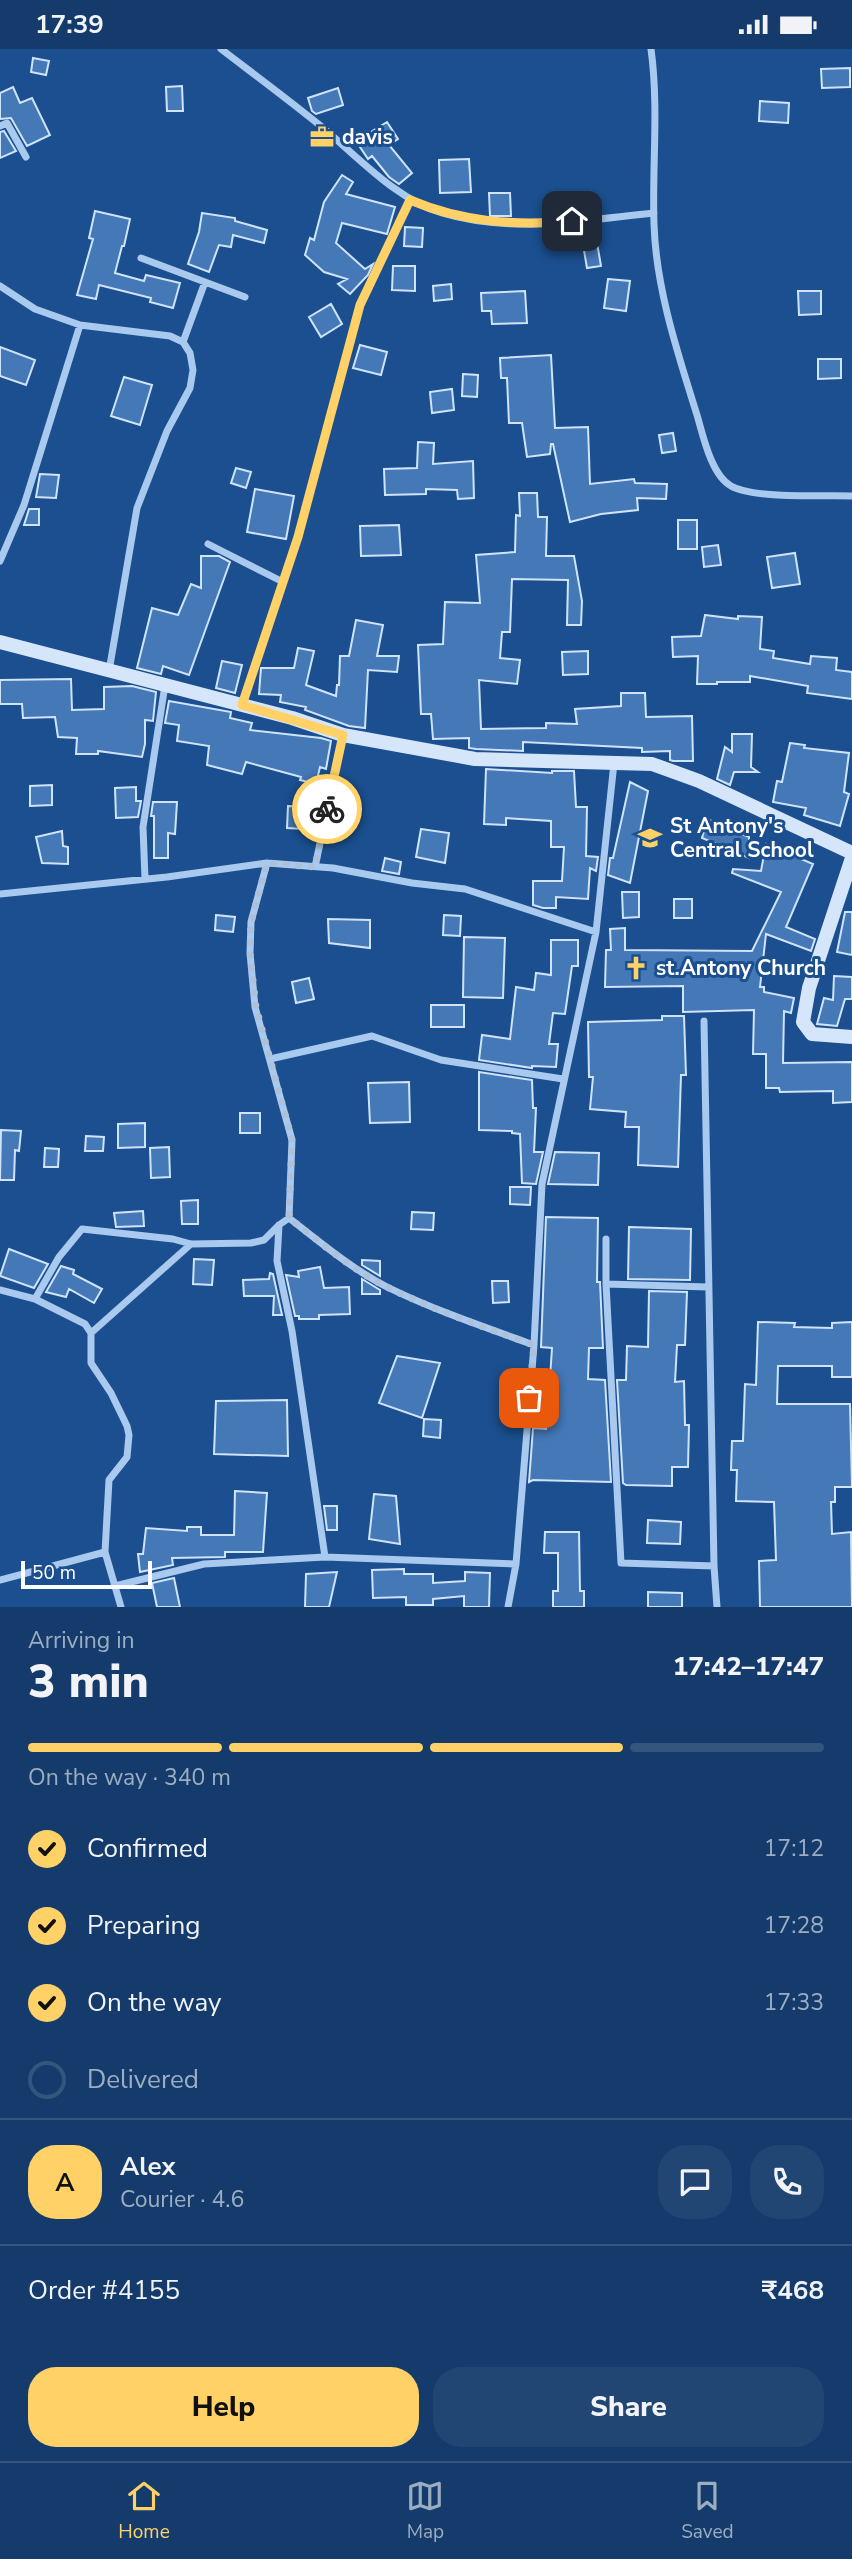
<!DOCTYPE html>
<meta charset="utf-8">
<style>
body{margin:0;font-family:"Nunito Sans",sans-serif;background:#214673;color:#f1f3f6;height:100vh;display:flex;flex-direction:column;font-size:26px;white-space:nowrap}
*{box-sizing:border-box;margin:0}
p{font-size:23px;color:#9dadc1}
.icon{flex:none;width:38px;height:38px;fill:none;stroke:currentColor;stroke-width:2;stroke-linecap:round;stroke-linejoin:round}
.map{position:relative;height:1558px;overflow:hidden}
.sheet{display:flex;flex-direction:column;background:#143b6b;flex:1}
.sheet>*{flex:none}
.scale{position:absolute;left:21px;bottom:18px;width:131px;box-sizing:border-box;padding-left:7px;border:4px solid #fff;border-top:0;font-size:19px;line-height:24px;white-space:nowrap;color:#fff;-webkit-text-stroke:5px #1b4f8f;paint-order:stroke}
.pin{position:absolute;display:grid;place-items:center;width:60px;height:60px;color:#fff;margin:-30px;border-radius:14px;box-shadow:0 4px 10px #0006}
.courier{position:absolute;display:grid;place-items:center;width:70px;height:70px;margin:-35px;border:5px solid #ffd166;border-radius:50%;background:#fff;color:#222;box-shadow:0 2px 9px #0007}
.summary em{font-style:normal;font-weight:800}
.summary div{display:flex;flex-direction:column-reverse}
.summary{display:flex;align-items:center;justify-content:space-between;height:119px;padding:0 28px}
h1{font-size:46px;font-weight:800;line-height:52px}
.bar{display:grid;grid-template-columns:repeat(4,1fr);gap:10px 7px;align-content:center;height:84px;padding:0 28px}
.bar i{height:9px;border-radius:5px;background:#33557e}
.bar .current{background:#ffd166}
.bar p{grid-column:span 4}
.line{display:flex;align-items:center;gap:18px;padding:0 28px;border-top:2px solid #33557e}
.line div{flex:1}
.round{display:grid;place-items:center;flex:none;width:74px;height:74px;border-radius:28px;background:#214673}
ol{padding:0 28px;list-style:none}
li{display:flex;align-items:center;gap:21px;height:77px}
li p{margin-inline-start:auto}
li .icon{padding:7px;border-radius:50%;background:#ffd166;color:#111;stroke-width:4}
li:last-child{color:#9dadc1}
li i{width:38px;height:38px;border:4px solid #33557e;border-radius:50%}
.action{display:flex;gap:14px;margin-top:auto;padding:14px 28px}
.action a{flex:1;height:80px;border-radius:28px;background:#ffd166;color:#111;font-size:28px;font-weight:800;line-height:80px;text-align:center}
.action a+a{background:#214673;color:#f1f3f6}
.status{display:flex;justify-content:space-between;align-items:center;height:49px;padding:0 35px;background:#143b6b;direction:ltr}
.status svg{height:19px;fill:currentColor}
.dock{display:flex;justify-content:space-around;align-items:center;height:98px;border-top:2px solid #33557e;background:#143b6b;font-size:19px;color:#9dadc1}
.dock a{display:grid;justify-items:center;gap:4px}
.dock .current{color:#ffd166}
.map>svg:first-child{display:block}
</style>
<div class="status"><b>17:39</b><svg viewBox="0 0 49 12"><path d="M0 12V9h3v3zM5 12V6h3v6zM10 12V3h3v9zM15 12V0h3v12zM26 1h20v11H26zM47 4h2v5h-2z"/></svg></div>
<div class="map">
<svg width="852" height="1558" viewBox="0 0 852 1558">
<rect width="100%" height="100%" fill="#1b4f8f"/>
<path fill="#4478b7" stroke="#cfe3fa" stroke-width="2" d="M33,9L49,12L46,26L31,23Z
M850,19V38L822,39L821,20Z
M182,37L183,62H167L166,38Z
M13,38L20,54L32,49L50,86L27,97L11,69L0,70V44Z
M338,39L343,56L316,65L312,62L308,49Z
M760,52L789,54L788,74L759,72Z
M387,73L398,90L389,96L412,124L399,135L389,128L372,107L368,110L356,92Z
M4,82L16,102L0,109V83Z
M469,110L471,143L440,144L439,111Z
M342,126L353,133L346,145L395,158L387,185L342,174L336,194L365,220L373,215L368,226L350,245L338,235L347,230L324,223L305,206L310,189L314,191L324,153Z
M489,144H510L511,167H490Z
M95,162L130,170L124,197H122L115,224L144,232L146,226L180,234L173,259L150,253L151,249L99,236L96,250L77,246L93,190L89,189Z
M202,164L235,169V172L267,181L264,194L233,186L231,198L219,196L209,223L188,215L199,183Z
M405,178L423,179L422,198L404,197Z
M596,188L601,217L587,219L582,190Z
M393,217H415V242L392,241Z
M608,230L630,232L626,262L604,259Z
M451,235L452,250L434,252L433,237Z
M525,242L527,274L492,275L491,262H482L481,244Z
M798,242H821V265L799,266Z
M331,255L342,275L321,288L309,268Z
M360,296L387,303L381,326L353,319Z
M0,298L35,311L26,336L0,327Z
M551,306L555,379L588,378L590,435L634,430L635,434L667,435L666,450L637,449L638,461L601,465L570,473L553,395H551L550,405L527,408L522,374H509L507,329H501L500,309Z
M818,310H841V329L818,330Z
M463,325L478,326L477,348L462,347Z
M124,328L152,336L140,376L111,367Z
M452,340L454,361L432,364L430,343Z
M673,384L676,402L662,404L659,386Z
M418,393L434,394L433,415L473,412L474,449L458,450L457,441L426,440V445L385,446L384,420L417,419Z
M236,419L251,423L246,439L231,434Z
M40,425L59,426L56,449L36,448Z
M255,440L294,447L286,490L247,483Z
M519,444H537L538,468H547L546,507H574L582,552L581,576H567L568,531L512,530L510,583H502L500,609L520,611L517,635L479,631L481,680L546,679V674L577,675L575,660L621,657V644H645L646,668L692,667L693,712H673L670,711V702L642,703V699L523,693V702L476,700L469,699V689L433,690L431,665H421L418,596L443,595L445,553L480,554L476,506L515,503L516,466L520,467Z
M29,460H39V476H24Z
M678,471H697V500H678Z
M399,476L401,506L361,507L360,477Z
M718,496L721,516L704,518L702,498Z
M795,504L800,535L772,539L767,508Z
M201,507H219L230,513L189,626L163,617L161,625L137,619L152,559L178,566L191,535L201,539Z
M705,566L738,570V567L762,568L760,600L774,602L773,609L810,615L811,607L837,609L836,621L852,623V650L807,644L808,637L750,627V633H717V635H697L698,607L673,608L672,588L701,587Z
M356,571L383,576L377,607H399L397,623L368,621L365,679L349,677L305,661L306,658L280,653L281,646L259,645L261,619H294L298,599L314,602L306,636L336,647L337,636H339L340,607H349Z
M588,602V625L563,626L562,603Z
M222,612L242,616L235,644L216,639Z
M71,630L72,661L104,660V638L132,637L156,643L153,672L145,671V695L142,708L98,702V705H76L77,689L58,688L55,668L23,669L22,655H0V631Z
M169,652L231,663L230,669L252,674L250,681L321,689L331,692L326,720L320,718L316,735L300,731L301,728L246,713L242,725L207,716L209,697L177,692L179,676L165,674Z
M732,685H752L751,718L758,723H734L730,736L717,730L725,698L732,703Z
M790,694L805,696L804,699L849,704L844,743L849,745L840,777L804,766L806,759L773,753L777,732L782,733Z
M486,720L552,724V722H574L576,758H587L586,807L598,808L596,822L590,819L588,850L556,848V859H543L533,856V832H562L564,798H551V772L506,769V776L484,775Z
M630,733L648,742L630,834L608,826L610,809H613Z
M52,736V756L30,757V737Z
M136,738V752H141L138,768L116,769L115,739Z
M153,753H177L175,785L168,784V809H154V767H151Z
M288,757L304,758L303,780L287,779Z
M707,770L749,788V809L702,789Z
M421,780L449,784L445,814L416,808Z
M62,782L63,797L68,798V815L42,814L36,788Z
M766,795L813,815L786,878L815,890L811,902L766,885L760,938H764V943L794,949L791,964L784,962L783,1014L852,1013V1053L833,1054V1042L780,1043L779,1039H766V1005H753L754,961L683,963V937L605,938L606,901H611L610,880L625,879V901L752,902L781,843L732,824L733,820L761,822Z
M385,809L401,813L399,825L382,822Z
M622,843H639V868L623,869Z
M674,850H692V869H674Z
M845,863H852V906L837,903Z
M216,866L235,868L233,883L215,881Z
M444,866L461,867L460,887L443,886Z
M328,870L370,871V899L329,894Z
M464,888L505,889L503,949L463,948Z
M551,891H578V917H572L565,965L553,964L549,995H558L556,1018L532,1017V1019L479,1011L482,986L510,990L516,938L534,941L536,924L551,926Z
M834,927L852,928V950H845L837,977L817,975L824,949L833,951Z
M309,929L314,950L296,954L292,933Z
M431,956H464V978H431Z
M662,967H684L686,1026H681L678,1118L638,1116L639,1078H625L626,1063L590,1060L593,1028H589L588,973L662,971Z
M479,1023L532,1031L533,1059H536L534,1103H543L536,1135L522,1134L520,1085L512,1084V1082L479,1081Z
M409,1033L410,1073L370,1074L368,1034Z
M240,1064H260V1084H240Z
M145,1074V1098L118,1099V1075Z
M1,1081L21,1082L19,1102L15,1101L14,1131H0Z
M86,1087L104,1088L103,1102H85Z
M169,1098L170,1128L151,1129L150,1099Z
M45,1099L59,1100L58,1118H44Z
M555,1103L599,1104L598,1136L548,1135Z
M510,1138H531L530,1156L510,1155Z
M198,1151V1175H182L181,1152Z
M143,1162L144,1177L116,1178L114,1164Z
M412,1163L434,1164L433,1181L411,1180Z
M546,1168L598,1169L597,1233H600L603,1299H589L588,1330L605,1331L611,1433L533,1431L529,1433L533,1379L546,1380L547,1329H550L552,1299L541,1298Z
M629,1178L691,1180L690,1231L628,1230Z
M9,1200L48,1215L34,1239L0,1227Z
M194,1210L214,1211L212,1236L193,1235Z
M362,1211L380,1212V1227L362,1216Z
M61,1217L74,1221L73,1225L102,1240L94,1254L69,1240L66,1248L46,1243Z
M320,1218L324,1239L349,1238L350,1265L319,1266V1270H299V1267H295L286,1226L299,1228L298,1222Z
M270,1224L273,1225L282,1266H273L274,1247H244L243,1231L269,1230Z
M362,1230L380,1241V1245H362Z
M492,1232H508L509,1253L493,1254Z
M649,1242L687,1243L685,1296H677L675,1333L684,1332L685,1376H689L688,1418H672V1437L626,1436L623,1434L617,1331H626L627,1297L648,1298Z
M758,1273L795,1274L794,1278L832,1279V1274L852,1273V1328H832V1317H778L777,1355H850L852,1438H835V1453H831L832,1485L851,1483L852,1558H760L759,1512L776,1511L774,1453L736,1452L737,1421H731L732,1392H743L745,1335L756,1336Z
M397,1307L440,1314L422,1369L379,1354Z
M287,1351L288,1407L214,1405L216,1352Z
M424,1370L441,1371L440,1389L423,1387Z
M235,1442L267,1444L263,1503H225V1508L172,1509L173,1516L140,1523L138,1505H143L146,1479L187,1482V1478H201V1486H234Z
M374,1445L396,1447L400,1495L369,1490Z
M324,1457H337V1481H327Z
M648,1471L681,1473L680,1495L647,1494Z
M545,1483H579L580,1542H584V1558H553V1542H558V1504H544Z
M404,1520V1525H433V1534L465,1532V1523L490,1524L489,1558H464V1547L433,1550V1556H406V1548L373,1549L372,1521Z
M337,1523L329,1558H305L306,1525Z
M174,1529L180,1558H157L152,1534Z
M648,1543L682,1544V1558H648Z"/>
<g fill="none" stroke-linecap="round" stroke-linejoin="round">
<path stroke="#a9c9ee" stroke-width="7" d="M221,0C255,26 289,51 322,78C358,108 397,151 442,164C511,185 584,171 654,164
M651,0C659,59 652,116 654,175C656,240 678,305 697,366C703,386 711,426 731,437C753,450 824,446 852,447
M0,77L7,74L26,108
M141,209L245,248
M0,237L35,260L80,276L170,287L183,293L190,304L193,321L190,339L167,382L137,459L109,622
M183,293L205,233
M208,495L283,533
M0,512L24,456L80,276
M242,656L298,488L360,256L410,151
M315,818L343,686
M145,830L143,778L165,636
M0,845L167,828L267,814L333,819L412,834L465,840L596,883
M704,972L714,1517L717,1558
M270,1010L372,987L441,1011L563,1030
M289,1169C320,1193 352,1220 387,1238C434,1261 484,1278 534,1296
M279,1176L277,1212L292,1282L325,1508
M606,1190V1235L621,1514L714,1517
M606,1235L708,1238
M0,1241L35,1250L85,1275L91,1284V1314L111,1344L127,1377L129,1386L127,1408L109,1431L105,1503L121,1558
M35,1250L59,1208L82,1180L173,1190L191,1195L251,1194L264,1191L279,1176L289,1169L292,1091L255,958L250,904L251,873L267,814
M91,1284L191,1195
M0,1531L105,1503
M115,1537L204,1515L325,1508L516,1515
M508,1558L516,1515L534,1296L542,1135L596,883L614,714"/>
<path stroke="#d6e6fa" stroke-width="14" d="M0,593L292,669L343,686L475,710L652,715L699,732L852,804
M852,809L809,939L803,973L812,985L852,988"/>
</g>
<g fill="none" stroke-linecap="round" stroke-linejoin="round">
<path stroke="#afc1d8" stroke-width="7" stroke-dasharray="0 12.6" d="M327,760L315,818L267,814L251,873L250,904L256,958L292,1091L289,1169C320,1193 351,1220 387,1238C434,1261 484,1278 534,1296L529,1349"/>
<path stroke="#ffd166" stroke-width="9" d="M327,760L343,686L242,656L298,488L360,256L410,151C462,173 515,177 572,172"/>
</g>
<defs>
<g id="office-bare" transform="scale(1.89)"><path d="M-6-3h4V-5.5h4V-3h4V5H-6ZM-1-4.5V-3h2v-1.5ZM-6 0V1H6V0Z" fill="#ffd166" stroke="#1b4f8f" stroke-width="2.5" paint-order="stroke"/></g>
<g id="school-bare" transform="scale(1.89)"><path d="M0-5L7-2L0 1L-7-2ZM-4 1L0 2.5L4 1V4Q0 6-4 4Z" fill="#ffd166" stroke="#1b4f8f" stroke-width="2.5" paint-order="stroke"/></g>
<g id="church-bare" transform="scale(1.89)"><path d="M-1.2-6h2.4v3.5h3.3v2.4h-3.3V6h-2.4V-.1h-3.3v-2.4h3.3Z" fill="#ffd166" stroke="#1b4f8f" stroke-width="2.5" paint-order="stroke"/></g>
</defs>
<g fill-rule="evenodd">
<use href="#office-bare" x="322" y="88"/>
<use href="#school-bare" x="650" y="789"/>
<use href="#church-bare" x="636" y="919"/>
</g>
<g text-anchor="middle" dominant-baseline="central" stroke-width="6" stroke-linejoin="round" paint-order="stroke">
<g font-size="21" font-weight="bold" fill="#fff" stroke="#1b4f8f" text-anchor="start">
<text x="342" y="88">davis</text>
<text x="670" y="777">St Antony's<tspan x="670" dy="24">Central School</tspan></text>
<text x="656" y="919">st.Antony Church</text>
</g>
</g>
</svg>
<div class="scale">50 m</div>
<div class="pin" style="left:529px;top:1349px;background:#ea580c"><svg class="icon" aria-label="bag" viewBox="0 0 24 24"><path d="M5 8h14l-1 12H6zM9 8a3 3 0 0 1 6 0"/></svg></div>
<div class="pin" style="left:572px;top:172px;background:#1f2937"><svg class="icon" aria-label="home" viewBox="0 0 24 24"><path d="M3 11l9-7 9 7M6 9v11h12V9"/></svg></div>
<div class="courier" style="left:327px;top:760px"><svg class="icon" aria-label="bike" viewBox="0 0 24 24"><circle cx="6" cy="16" r="4"/><circle cx="18" cy="16" r="4"/><path d="M6 16l4-8h5l3 8M10 8l3 8H6M13 5h3"/></svg></div>
</div>
<section class="sheet">
<div class="summary"><div><h1>3 min</h1><p>Arriving in</p></div><em>17:42–17:47</em></div>
<div class="bar"><i class="current"></i><i class="current"></i><i class="current"></i><i></i><p>On the way · 340 m</p></div>
<ol>
<li><svg class="icon" aria-label="check" viewBox="0 0 24 24"><path d="M5 12l5 5 9-10"/></svg>Confirmed<p>17:12</p></li>
<li><svg class="icon" aria-label="check" viewBox="0 0 24 24"><path d="M5 12l5 5 9-10"/></svg>Preparing<p>17:28</p></li>
<li><svg class="icon" aria-label="check" viewBox="0 0 24 24"><path d="M5 12l5 5 9-10"/></svg>On the way<p>17:33</p></li>
<li><i></i>Delivered</li>
</ol>
<div class="line" style="height:126px"><b class="round" style="background:#ffd166;color:#111">A</b><div><b>Alex</b><p>Courier · 4.6</p></div><a class="round"><svg class="icon" aria-label="chat" viewBox="0 0 24 24"><path d="M4 5h16v11H9l-5 4z"/></svg></a><a class="round"><svg class="icon" aria-label="phone" viewBox="0 0 24 24"><path d="M5 4h4l2 5-3 2q2 4 5 5l2-3 5 2v4C11 20 4 13 5 4z"/></svg></a></div>
<div class="line" style="height:91px"><div>Order #4155</div><b>₹468</b></div>
<div class="action"><a>Help</a><a>Share</a></div>
</section>
<nav class="dock">
<a class="current"><svg class="icon" aria-label="home" viewBox="0 0 24 24"><path d="M3 11l9-7 9 7M6 9v11h12V9"/></svg>Home</a>
<a><svg class="icon" aria-label="map" viewBox="0 0 24 24"><path d="M3 6l6-2 6 2 6-2v14l-6 2-6-2-6 2zM9 4v14M15 6v14"/></svg>Map</a>
<a><svg class="icon" aria-label="saved" viewBox="0 0 24 24"><path d="M7 4h10v16l-5-4-5 4z"/></svg>Saved</a>
</nav>
